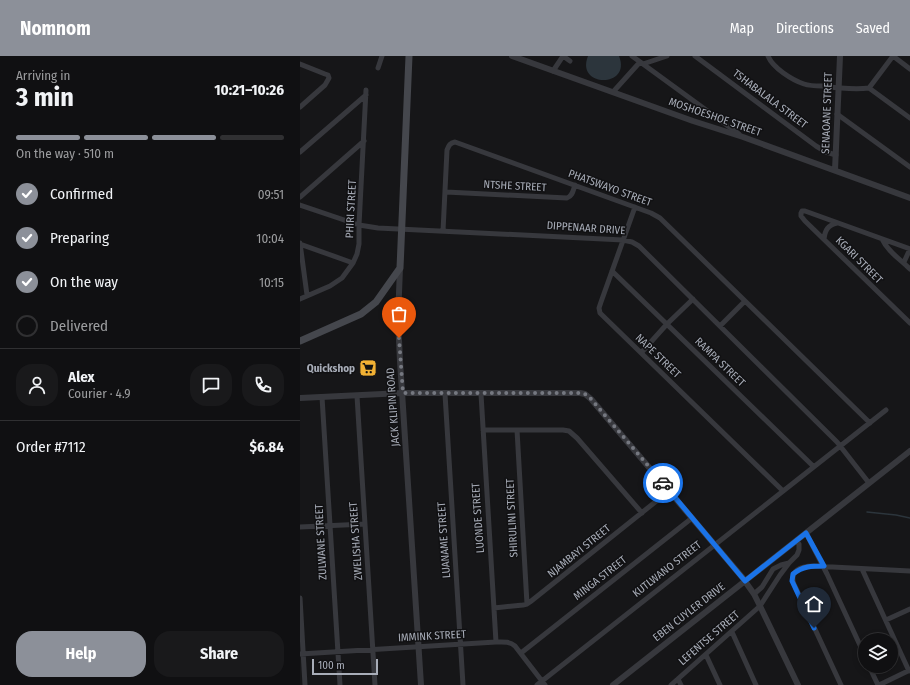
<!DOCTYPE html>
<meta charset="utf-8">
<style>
body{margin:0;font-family:"Fira Sans Condensed",sans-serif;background:#19191b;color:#f1f3f6;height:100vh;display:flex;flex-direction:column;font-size:15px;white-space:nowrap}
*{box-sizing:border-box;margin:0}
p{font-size:13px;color:#9c9d9f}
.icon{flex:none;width:22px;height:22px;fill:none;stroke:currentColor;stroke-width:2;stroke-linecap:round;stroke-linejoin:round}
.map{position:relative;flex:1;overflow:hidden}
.details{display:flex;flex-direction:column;background:#101012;width:300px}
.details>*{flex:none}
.buttons{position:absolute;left:558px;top:577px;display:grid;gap:8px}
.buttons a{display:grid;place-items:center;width:40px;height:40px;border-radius:50%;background:#101012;box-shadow:0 2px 6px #0003,0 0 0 1px #303032;font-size:20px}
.scale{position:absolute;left:12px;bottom:10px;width:66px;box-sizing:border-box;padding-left:4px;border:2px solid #a8adb8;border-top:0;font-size:11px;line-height:14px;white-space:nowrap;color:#a8adb8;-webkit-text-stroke:3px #111113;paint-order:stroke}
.pin{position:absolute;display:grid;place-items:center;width:34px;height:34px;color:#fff;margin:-41px -17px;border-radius:50% 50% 50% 0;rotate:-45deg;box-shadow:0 0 4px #0007}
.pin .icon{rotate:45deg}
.courier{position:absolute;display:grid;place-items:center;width:40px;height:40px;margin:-20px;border:3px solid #1a73e8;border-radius:50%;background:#fff;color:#222;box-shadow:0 1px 5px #0007}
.head em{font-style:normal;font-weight:700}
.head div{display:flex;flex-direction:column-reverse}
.head{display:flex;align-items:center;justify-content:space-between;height:68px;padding:0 16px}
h1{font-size:26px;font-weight:700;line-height:30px}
.bar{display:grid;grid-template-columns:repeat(4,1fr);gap:6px 4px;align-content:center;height:48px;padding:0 16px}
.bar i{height:5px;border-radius:3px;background:#303032}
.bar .selected{background:#8c9099}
.bar p{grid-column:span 4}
.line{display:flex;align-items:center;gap:10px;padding:0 16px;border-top:1px solid #303032}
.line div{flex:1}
.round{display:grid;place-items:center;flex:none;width:42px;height:42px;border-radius:16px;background:#19191b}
ol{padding:0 16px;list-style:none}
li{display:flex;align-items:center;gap:12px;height:44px}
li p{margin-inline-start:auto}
li .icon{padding:4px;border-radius:50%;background:#8c9099;color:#fff;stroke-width:4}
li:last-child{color:#9c9d9f}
li i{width:22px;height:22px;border:2px solid #303032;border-radius:50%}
.button{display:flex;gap:8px;margin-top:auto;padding:8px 16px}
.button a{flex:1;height:46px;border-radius:16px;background:#8c9099;color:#fff;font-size:16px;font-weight:700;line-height:46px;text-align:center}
.button a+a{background:#19191b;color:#f1f3f6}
header{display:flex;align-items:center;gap:24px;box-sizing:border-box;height:56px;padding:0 20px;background:#8c9099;color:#fff}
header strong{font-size:19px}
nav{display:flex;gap:22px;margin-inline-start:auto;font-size:14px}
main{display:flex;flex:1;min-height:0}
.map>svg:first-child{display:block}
</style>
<header>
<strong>Nomnom</strong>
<nav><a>Map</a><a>Directions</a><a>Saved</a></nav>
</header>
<main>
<section class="details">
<div class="head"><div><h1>3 min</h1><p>Arriving in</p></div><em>10:21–10:26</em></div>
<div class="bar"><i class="selected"></i><i class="selected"></i><i class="selected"></i><i></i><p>On the way · 510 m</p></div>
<ol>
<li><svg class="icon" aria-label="check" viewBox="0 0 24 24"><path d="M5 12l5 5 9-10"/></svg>Confirmed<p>09:51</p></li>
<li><svg class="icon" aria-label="check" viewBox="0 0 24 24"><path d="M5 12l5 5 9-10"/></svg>Preparing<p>10:04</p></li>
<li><svg class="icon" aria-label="check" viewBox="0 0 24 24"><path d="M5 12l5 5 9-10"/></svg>On the way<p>10:15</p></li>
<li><i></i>Delivered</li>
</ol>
<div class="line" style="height:72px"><a class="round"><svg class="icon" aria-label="person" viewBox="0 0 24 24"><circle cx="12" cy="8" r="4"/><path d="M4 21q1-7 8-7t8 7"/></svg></a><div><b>Alex</b><p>Courier · 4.9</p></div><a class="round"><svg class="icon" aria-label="chat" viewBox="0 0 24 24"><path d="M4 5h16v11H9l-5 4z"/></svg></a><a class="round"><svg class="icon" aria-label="phone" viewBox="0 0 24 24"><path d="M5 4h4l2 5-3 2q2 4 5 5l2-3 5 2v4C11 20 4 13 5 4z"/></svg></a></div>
<div class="line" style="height:52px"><div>Order #7112</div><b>$6.84</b></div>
<div class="button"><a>Help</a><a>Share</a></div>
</section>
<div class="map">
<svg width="610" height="629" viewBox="0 0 610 629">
<rect width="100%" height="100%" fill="#161618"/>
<path fill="#2c353c" d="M288,0H319C332,32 275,32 288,0Z"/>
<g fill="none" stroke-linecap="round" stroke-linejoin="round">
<path stroke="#2c353c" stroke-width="1.5" d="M567,456L596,459L610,462"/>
<path stroke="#37383d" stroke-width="5" d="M263,0L270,5
M332,0L439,78
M395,0L516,90L526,96L536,99
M468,0C473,12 492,24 504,28C510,30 516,30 522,30C537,32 554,34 569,32L593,0
M593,0L610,13
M0,8L25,18L28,19L29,22L25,29L0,51
M343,8L367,0
M78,12L82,0
M253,15L263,0
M569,32L610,62
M313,36L340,6
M537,58L610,111
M0,96L66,39
M146,136L267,142C273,140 273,134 275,129
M0,141L64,85
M0,149L59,169L78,172L323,184L332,186L339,190L537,386L569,427
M335,151L301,246L299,252L300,257L483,435
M143,175L147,94C149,89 150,87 155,86L351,157L360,162L570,367
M524,183C525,174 528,169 537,167
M582,183C588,196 600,203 610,213
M0,187L7,239
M0,188L53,207
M610,193L505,155H502L501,157V160L505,165L610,267
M604,206L610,193
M312,215L513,410
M0,243L30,230L42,222L53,207L57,198L59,188V169L66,34
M420,270L445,245
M341,297L367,268L393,243
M145,338L163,629
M181,338L196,586
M57,340L75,629
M22,341L40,629
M183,374H263L269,375L277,382L342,457
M217,374L227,548
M0,471L65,468
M506,477L527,518L565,600
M562,513L609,615
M454,538L462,531L473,513L481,509L489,507
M0,542L5,629
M194,552L223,549L227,548L230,546L369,435
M586,564L610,553
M432,576L456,629
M221,597L392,462
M0,598L196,586C203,586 209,585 215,590L245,629
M406,599L420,629
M569,610L578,629
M378,623L381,629
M237,629L586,354
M371,629L460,550L480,519L489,507L497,499L499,494V488L496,485
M541,629L494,528C489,515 501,510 513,510L610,515
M579,629L610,614"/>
<path stroke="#37383d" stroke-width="6" d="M212,0L393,65L443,81L610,142
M535,114L540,0
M100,212L98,262L100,305L121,629
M0,342L103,337H280L285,338L291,343L442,521L454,538L460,550L498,629
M313,629L610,395"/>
<path stroke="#45474d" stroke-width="7" d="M0,285L61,258L76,246L100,212L109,0"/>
</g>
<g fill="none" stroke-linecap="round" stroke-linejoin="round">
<path stroke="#757880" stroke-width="4" stroke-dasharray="0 7.2" d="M99,282L103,337H280L285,338L291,343L363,427"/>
<path stroke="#1a73e8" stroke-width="5" d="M363,427L445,525L506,477L524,510C512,510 503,510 493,518L492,525L514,572"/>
</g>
<defs>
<g id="supermarket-square" transform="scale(0.9)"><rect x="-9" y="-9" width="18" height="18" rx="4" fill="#f2b134" stroke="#111113"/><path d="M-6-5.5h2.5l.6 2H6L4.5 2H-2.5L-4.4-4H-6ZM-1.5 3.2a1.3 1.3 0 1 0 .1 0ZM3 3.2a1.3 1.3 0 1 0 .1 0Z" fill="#111"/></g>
</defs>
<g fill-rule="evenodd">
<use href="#supermarket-square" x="68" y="312"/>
</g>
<g text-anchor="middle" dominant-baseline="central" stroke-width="3" stroke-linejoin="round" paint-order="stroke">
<g font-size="11" fill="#a8adb8" stroke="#111113">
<text transform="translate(470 43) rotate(37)">TSHABALALA STREET</text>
<text transform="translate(527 57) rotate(-88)">SENAOANE STREET</text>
<text transform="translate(415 61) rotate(19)">MOSHOESHOE STREET</text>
<text transform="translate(215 130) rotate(3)">NTSHE STREET</text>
<text transform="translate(310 132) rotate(20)">PHATSWAYO STREET</text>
<text transform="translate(51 153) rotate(-87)">PHIRI STREET</text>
<text transform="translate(286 172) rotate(4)">DIPPENAAR DRIVE</text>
<text transform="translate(559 204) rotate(45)">KGARI STREET</text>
<text transform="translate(358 300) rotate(44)">NAPE STREET</text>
<text transform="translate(420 306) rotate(44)">RAMPA STREET</text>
<text transform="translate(93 351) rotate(-94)">JACK KLIPIN ROAD</text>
<text transform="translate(178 462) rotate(-94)">LUONDE STREET</text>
<text transform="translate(212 462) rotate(-93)">SHIRULINI STREET</text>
<text transform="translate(144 484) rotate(-94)">LUANAME STREET</text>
<text transform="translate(56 485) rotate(-94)">ZWELISHA STREET</text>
<text transform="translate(21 486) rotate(-93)">ZULWANE STREET</text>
<text transform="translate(279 495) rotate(-39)">NJAMBAYI STREET</text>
<text transform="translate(367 513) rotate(-38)">KUTLWANO STREET</text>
<text transform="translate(300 522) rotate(-38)">MINGA STREET</text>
<text transform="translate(389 556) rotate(-38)">EBEN CUYLER DRIVE</text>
<text transform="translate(132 580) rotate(-3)">IMMINK STREET</text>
<text transform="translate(409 582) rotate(-41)">LEFENTSE STREET</text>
</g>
<g font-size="11" font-weight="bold" fill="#a8adb8" stroke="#111113" text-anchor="end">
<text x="55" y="312">Quickshop</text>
</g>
</g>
</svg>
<div class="buttons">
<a><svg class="icon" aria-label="layers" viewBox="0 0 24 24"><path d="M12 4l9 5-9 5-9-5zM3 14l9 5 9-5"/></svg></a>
</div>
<div class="scale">100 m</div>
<div class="pin" style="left:99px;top:282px;background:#ea580c"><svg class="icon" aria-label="bag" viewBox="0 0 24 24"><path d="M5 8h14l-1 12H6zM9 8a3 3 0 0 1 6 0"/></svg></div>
<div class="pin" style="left:514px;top:572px;background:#1f2937"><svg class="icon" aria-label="home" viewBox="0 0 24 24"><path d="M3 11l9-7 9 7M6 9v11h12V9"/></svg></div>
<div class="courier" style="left:363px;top:427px"><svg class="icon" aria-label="car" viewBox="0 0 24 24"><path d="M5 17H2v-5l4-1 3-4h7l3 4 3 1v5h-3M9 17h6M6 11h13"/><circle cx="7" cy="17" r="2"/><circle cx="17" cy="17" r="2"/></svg></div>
</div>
</main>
